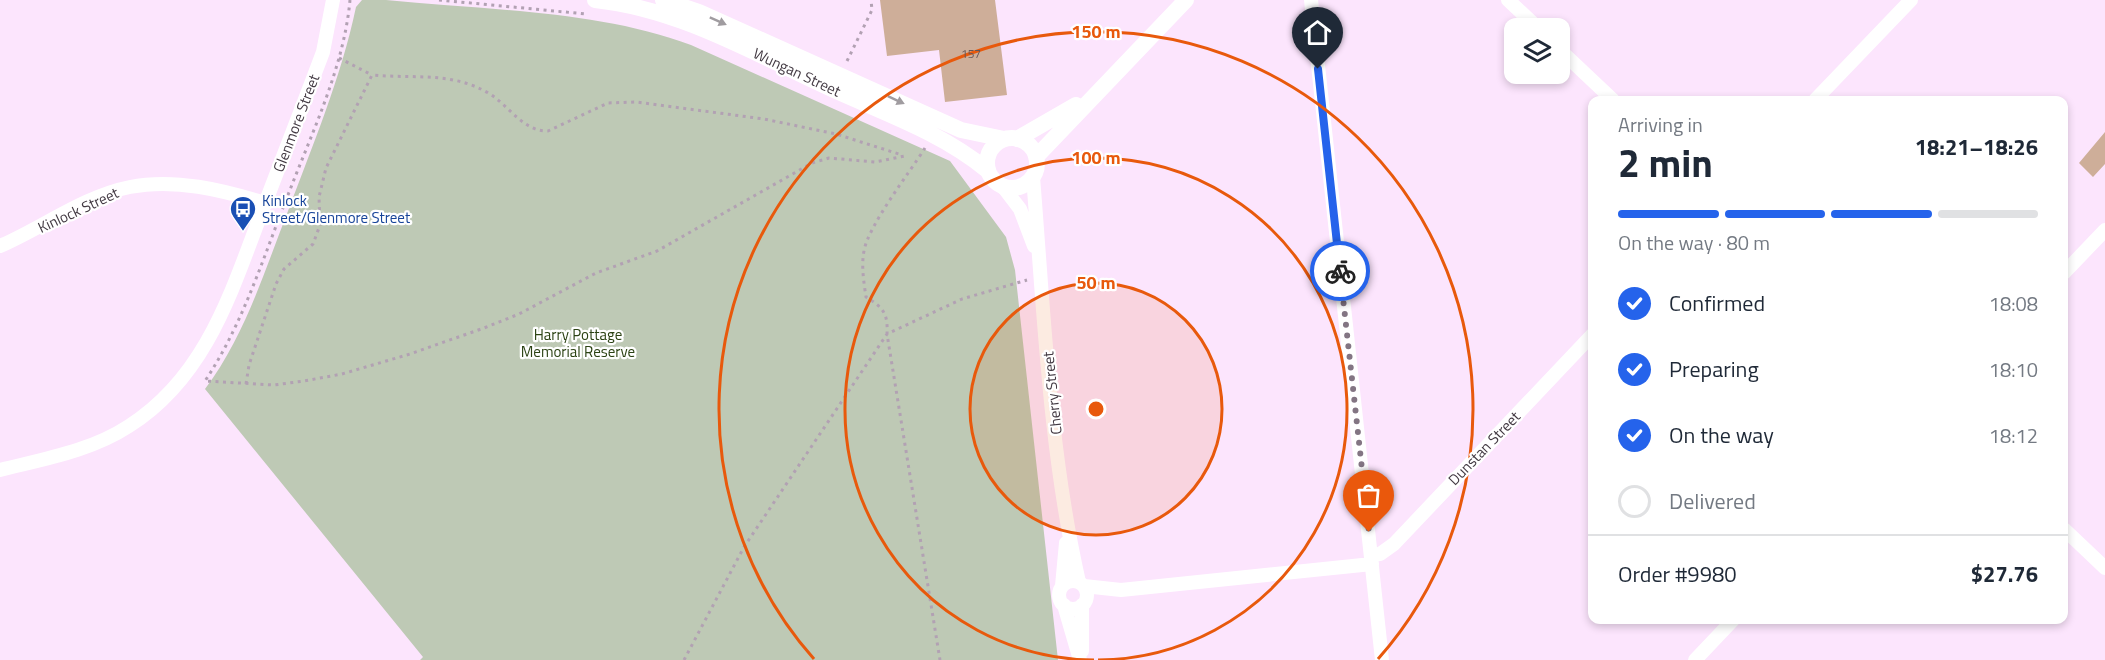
<!DOCTYPE html>
<meta charset="utf-8">
<style>
body{margin:0;font-family:"Titillium Web",sans-serif;background:#f2f2f3;color:#1f2937;height:100vh;display:flex;flex-direction:column;font-size:22px;white-space:nowrap}
*{box-sizing:border-box;margin:0}
p{font-size:20px;color:#747a83}
.icon{flex:none;width:33px;height:33px;fill:none;stroke:currentColor;stroke-width:2;stroke-linecap:round;stroke-linejoin:round}
.map{position:relative;flex:1;overflow:hidden}
.side{position:absolute;left:1588px;top:96px;width:480px;height:528px;display:flex;flex-direction:column;background:#fff;border-radius:12px;box-shadow:0 3px 9px #0003}
.side>*{flex:none}
.tools{position:absolute;left:1504px;top:18px;display:grid;gap:12px}
.tools a{display:grid;place-items:center;width:66px;height:66px;border-radius:12px;background:#fff;box-shadow:0 3px 9px #0003;font-size:30px}
.pin{position:absolute;display:grid;place-items:center;width:51px;height:51px;color:#fff;margin:-62px -26px;border-radius:50% 50% 50% 0;rotate:-45deg;box-shadow:0 0 6px #0007}
.pin .icon{rotate:45deg}
.courier{position:absolute;display:grid;place-items:center;width:60px;height:60px;margin:-30px;border:4px solid #2563eb;border-radius:50%;background:#fff;color:#222;box-shadow:0 2px 8px #0007}
.head em{font-style:normal;font-weight:700}
.head div{display:flex;flex-direction:column-reverse}
.head{display:flex;align-items:center;justify-content:space-between;height:102px;padding:0 30px}
h1{font-size:39px;font-weight:700;line-height:45px}
.bar{display:grid;grid-template-columns:repeat(4,1fr);gap:9px 6px;align-content:center;height:72px;padding:0 30px}
.bar i{height:8px;border-radius:4px;background:#e0e1e3}
.bar .on{background:#2563eb}
.bar p{grid-column:span 4}
.line{display:flex;align-items:center;gap:15px;padding:0 30px;border-top:2px solid #e0e1e3}
.line div{flex:1}
ol{padding:0 30px;list-style:none}
li{display:flex;align-items:center;gap:18px;height:66px}
li p{margin-inline-start:auto}
li .icon{padding:6px;border-radius:50%;background:#2563eb;color:#fff;stroke-width:4}
li:last-child{color:#747a83}
li i{width:33px;height:33px;border:3px solid #e0e1e3;border-radius:50%}
.map>svg:first-child{display:block}
</style>
<div class="map">
<svg width="2105" height="660" viewBox="0 0 2105 660">
<rect width="100%" height="100%" fill="#fce5fd"/>
<path fill="#bec9b5" d="M362,0H386C485,10 598,10 691,45L950,161L1006,237L1015,270L1058,660H420L423,657L205,389C245,336 264,272 288,211C313,144 341,78 356,7Z"/>
<path fill="#ceae99" d="M880,0H995L1007,95L945,102L939,50L887,56Z
M2105,132V164L2093,177L2079,163Z"/>
<g fill="none" stroke-linecap="round" stroke-linejoin="round">
<path stroke="#b2a1b3" stroke-width="3" stroke-dasharray="3 4.5" stroke-linecap="butt" d="M350,0C344,67 312,132 288,195C263,258 243,324 205,381L274,385L304,381L342,374L410,354L484,328L519,314L596,273L657,251L812,163L829,158L875,162L905,156
M439,0L586,14
M339,58L372,75
M847,61L872,10L871,0
M925,148C910,172 868,226 864,251C861,266 864,283 866,297C884,308 888,314 887,334L940,660
M246,384L249,365L276,284L284,269L313,244L320,225L319,197L326,168L372,75C414,79 452,71 490,94C509,106 524,132 548,131L608,103L636,102L764,119L836,134L902,155
M684,660L744,547L887,334L962,299L1027,280"/>
<path stroke="#fff" stroke-width="14" d="M1311,0L1382,660
M1508,0L1538,28
M1560,50L1613,100
M1815,100L1911,0
M1033,177C1044,312 1049,450 1079,582
M1004,188L1020,209L1034,246
M0,246C42,228 84,196 130,187C175,178 222,190 265,203
M2064,273L2105,230
M0,470C44,459 91,451 129,426C203,379 229,299 258,222C276,175 294,128 312,81L323,52L333,0
M2064,529L2105,568
M1371,555L1380,554L1394,544L1593,334
M1059 595a14 14 0 1 1 28 0a14 14 0 1 1-28 0Z
M1062,586L1066,543
M1084,586L1121,590L1372,564
M1064,605L1080,660
M1082,605V651
M1695,660L1733,620"/>
<path stroke="#fff" stroke-width="16" d="M595,0C681,9 757,55 834,90C887,114 942,133 987,170
M663,0L699,12L961,130L1004,139
M987 163a25 25 0 1 1 50 0a25 25 0 1 1-50 0Z
M1017,139L1076,105
M1036,157L1186,0"/>
</g>
<defs><path id="oneway-solid" d="M-6-.8H1V-3.2L6.5 0L1 3.2V.8H-6Z" transform="scale(1.5)"/></defs>
<g fill="#a09ca0">
<use href="#oneway-solid" transform="translate(718 21) rotate(24)"/>
<use href="#oneway-solid" transform="translate(896 100) rotate(25)"/>
</g>
<g fill="none" stroke-linecap="round" stroke-linejoin="round">
<path stroke="#837583" stroke-width="6" stroke-dasharray="0 10.8" d="M1340,271L1369,532"/>
<path stroke="#2563eb" stroke-width="8" d="M1318,69L1340,271"/>
</g>
<circle cx="1096" cy="409" r="126" fill="#e8590c" fill-opacity=".12"/>
<g fill="none" stroke="#e8590c" stroke-width="3">
<circle cx="1096" cy="409" r="126"/>
<path d="M1094 660A251 251 0 1 1 1098 660"/>
<path d="M814 659A377 377 0 1 1 1378 659"/>
</g>
<defs>
<g id="bus-pin" transform="scale(1.35)"><path d="M0 17L-7.5 6A9.5 9.5 0 1 1 7.5 6Z" fill="#1a4fb4" stroke="#fff"/><path d="M-5-6H5V4H4V6H2V4H-2V6H-4V4H-5ZM-3.5-4V0h7V-4ZM-3.5 1.2v1.5H-2V1.2ZM2 1.2v1.5H3.5V1.2Z" fill="#fff"/></g>
</defs>
<g fill-rule="evenodd">
<use href="#bus-pin" x="243" y="209"/>
</g>
<g text-anchor="middle" dominant-baseline="central" stroke-width="4.5" stroke-linejoin="round" paint-order="stroke">
<g font-size="12" fill="#655658">
<text x="971" y="53">157</text>
</g>
<g font-size="15" fill="#423942" stroke="#fff">
<text transform="translate(797 72) rotate(25)">Wungan Street</text>
<text transform="translate(296 123) rotate(-69)">Glenmore Street</text>
<text transform="translate(78 210) rotate(-25)">Kinlock Street</text>
<text transform="translate(1052 393) rotate(-96)">Cherry Street</text>
<text transform="translate(1484 448) rotate(-46)">Dunstan Street</text>
</g>
<g font-size="15" fill="#164399" stroke="#fff" text-anchor="start">
<text x="262" y="200">Kinlock<tspan x="262" dy="17">Street/Glenmore Street</tspan></text>
</g>
<g font-size="15" fill="#2b4213" stroke="#fff">
<text x="578" y="334">Harry Pottage<tspan x="578" dy="17">Memorial Reserve</tspan></text>
</g>
</g>
<circle cx="1096" cy="409" r="9" fill="#e8590c" stroke="#fff" stroke-width="3"/>
<g font-size="18" text-anchor="middle" font-weight="bold" fill="#e8590c" stroke="#fff" stroke-width="4.5" stroke-linejoin="round" paint-order="stroke">
<text x="1096" y="38">150 m</text>
<text x="1096" y="164">100 m</text>
<text x="1096" y="289">50 m</text>
</g>
</svg>
<div class="tools">
<a><svg class="icon" aria-label="layers" viewBox="0 0 24 24"><path d="M12 4l9 5-9 5-9-5zM3 14l9 5 9-5"/></svg></a>
</div>
<div class="pin" style="left:1369px;top:532px;background:#ea580c"><svg class="icon" aria-label="bag" viewBox="0 0 24 24"><path d="M5 8h14l-1 12H6zM9 8a3 3 0 0 1 6 0"/></svg></div>
<div class="pin" style="left:1318px;top:69px;background:#1f2937"><svg class="icon" aria-label="home" viewBox="0 0 24 24"><path d="M3 11l9-7 9 7M6 9v11h12V9"/></svg></div>
<div class="courier" style="left:1340px;top:271px"><svg class="icon" aria-label="bike" viewBox="0 0 24 24"><circle cx="6" cy="16" r="4"/><circle cx="18" cy="16" r="4"/><path d="M6 16l4-8h5l3 8M10 8l3 8H6M13 5h3"/></svg></div>
<section class="side">
<div class="head"><div><h1>2 min</h1><p>Arriving in</p></div><em>18:21–18:26</em></div>
<div class="bar"><i class="on"></i><i class="on"></i><i class="on"></i><i></i><p>On the way · 80 m</p></div>
<ol>
<li><svg class="icon" aria-label="check" viewBox="0 0 24 24"><path d="M5 12l5 5 9-10"/></svg>Confirmed<p>18:08</p></li>
<li><svg class="icon" aria-label="check" viewBox="0 0 24 24"><path d="M5 12l5 5 9-10"/></svg>Preparing<p>18:10</p></li>
<li><svg class="icon" aria-label="check" viewBox="0 0 24 24"><path d="M5 12l5 5 9-10"/></svg>On the way<p>18:12</p></li>
<li><i></i>Delivered</li>
</ol>
<div class="line" style="height:78px"><div>Order #9980</div><b>$27.76</b></div>
</section>
</div>
